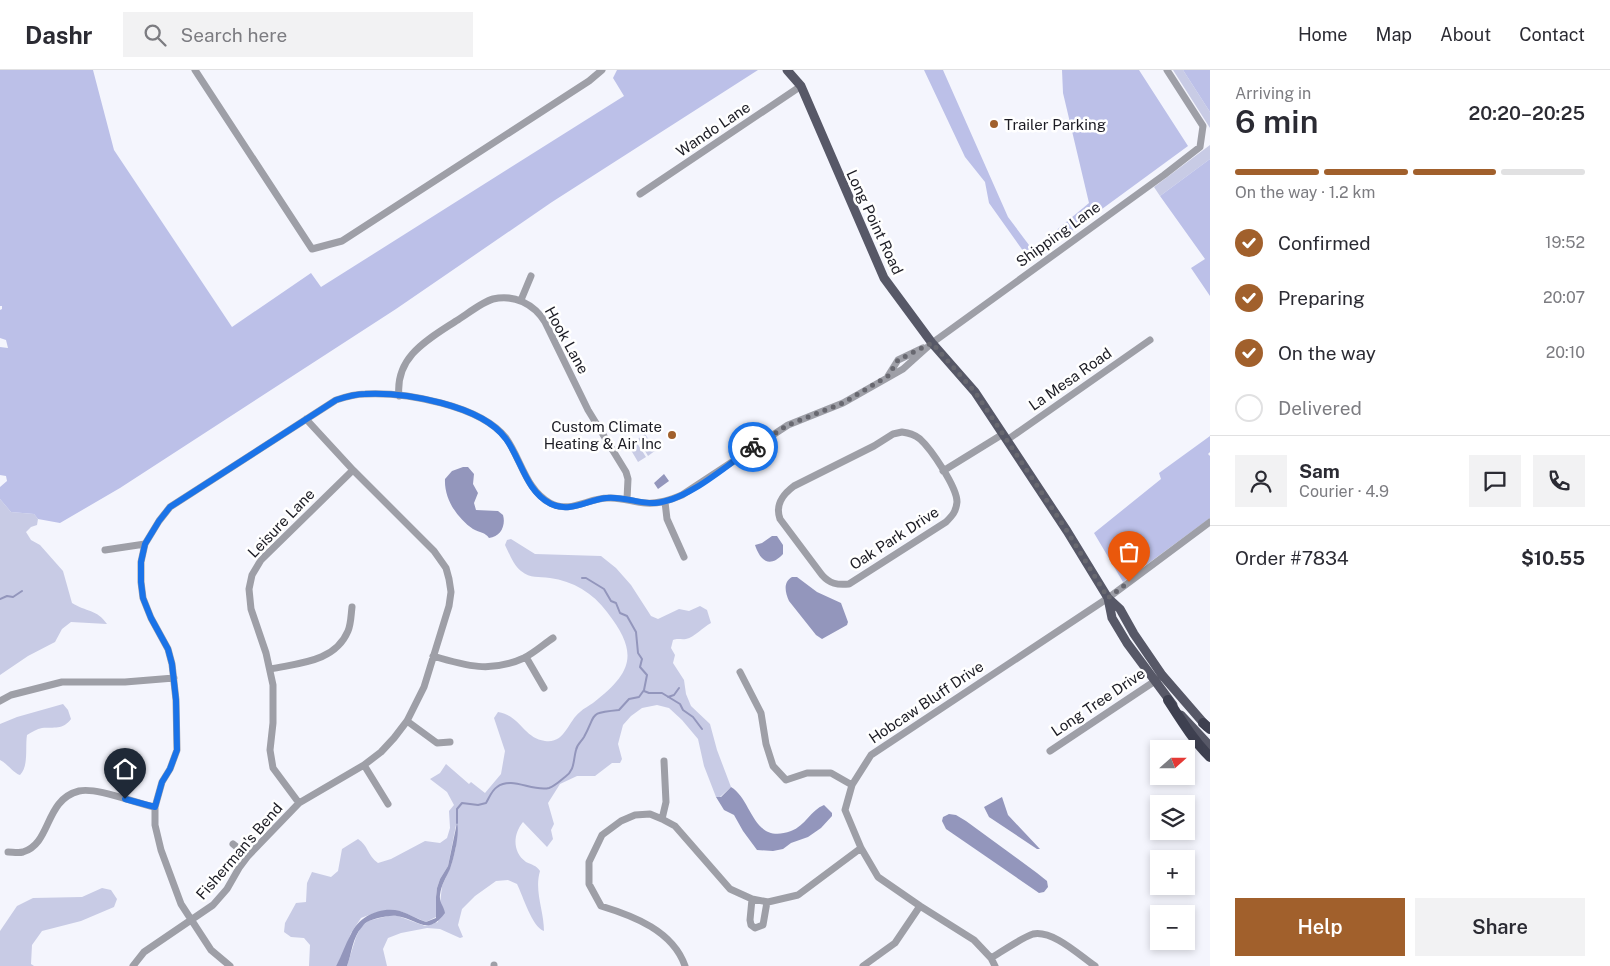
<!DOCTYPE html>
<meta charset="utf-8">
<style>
body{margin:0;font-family:"Public Sans",sans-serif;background:#f2f2f3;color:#2b2b33;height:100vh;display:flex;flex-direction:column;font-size:19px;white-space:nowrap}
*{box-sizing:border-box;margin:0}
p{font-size:16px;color:#7c7c81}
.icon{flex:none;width:28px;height:28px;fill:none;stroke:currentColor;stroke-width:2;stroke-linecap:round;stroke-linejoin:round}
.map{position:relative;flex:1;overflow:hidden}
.side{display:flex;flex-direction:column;background:#fff;width:400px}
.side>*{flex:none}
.needle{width:32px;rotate:69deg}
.controls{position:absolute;left:1150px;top:670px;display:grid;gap:10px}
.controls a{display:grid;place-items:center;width:45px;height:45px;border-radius:0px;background:#fff;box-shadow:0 2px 8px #0003;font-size:25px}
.pin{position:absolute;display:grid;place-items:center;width:42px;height:42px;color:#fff;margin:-51px -21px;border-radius:50% 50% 50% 0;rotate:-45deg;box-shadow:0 0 5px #0007}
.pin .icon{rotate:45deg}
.courier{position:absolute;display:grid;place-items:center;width:50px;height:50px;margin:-25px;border:4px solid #1a73e8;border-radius:50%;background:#fff;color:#222;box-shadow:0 1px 6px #0007}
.headline em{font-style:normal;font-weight:600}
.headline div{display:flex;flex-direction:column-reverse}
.headline{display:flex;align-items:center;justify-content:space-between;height:85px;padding:0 25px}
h1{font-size:32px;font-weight:600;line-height:38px}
.bar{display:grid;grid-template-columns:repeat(4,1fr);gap:8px 5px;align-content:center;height:60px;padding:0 25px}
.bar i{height:6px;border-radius:4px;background:#e1e1e2}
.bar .on{background:#a1602c}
.bar p{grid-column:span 4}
.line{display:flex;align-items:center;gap:12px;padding:0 25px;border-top:1px solid #e1e1e2}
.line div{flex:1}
.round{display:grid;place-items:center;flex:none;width:52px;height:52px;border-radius:0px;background:#f2f2f3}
ol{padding:0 25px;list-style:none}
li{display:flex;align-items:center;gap:15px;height:55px}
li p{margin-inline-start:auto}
li .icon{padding:5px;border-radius:50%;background:#a1602c;color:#fff;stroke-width:4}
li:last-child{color:#7c7c81}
li i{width:28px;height:28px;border:2px solid #e1e1e2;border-radius:50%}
.action{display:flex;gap:10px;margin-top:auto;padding:10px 25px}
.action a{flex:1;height:58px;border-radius:0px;background:#a1602c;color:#fff;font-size:20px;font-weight:600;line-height:58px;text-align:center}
.action a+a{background:#f2f2f3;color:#2b2b33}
header{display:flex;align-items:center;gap:30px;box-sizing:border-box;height:70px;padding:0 25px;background:#fff;border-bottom:1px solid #e1e1e2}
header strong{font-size:24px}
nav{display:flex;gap:28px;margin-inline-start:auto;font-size:18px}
.search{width:350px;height:45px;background:#f2f2f3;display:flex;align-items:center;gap:12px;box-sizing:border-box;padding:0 18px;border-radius:0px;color:#7c7c81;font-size:19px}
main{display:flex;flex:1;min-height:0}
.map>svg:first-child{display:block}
</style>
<header>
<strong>Dashr</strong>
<div class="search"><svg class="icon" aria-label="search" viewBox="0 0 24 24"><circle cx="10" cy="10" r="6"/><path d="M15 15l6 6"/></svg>Search here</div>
<nav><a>Home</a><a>Map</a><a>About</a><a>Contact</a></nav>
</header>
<main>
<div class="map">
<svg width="1210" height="896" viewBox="0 0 1210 896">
<rect width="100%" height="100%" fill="#f4f5fd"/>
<path fill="#c8cbe5" d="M1173,0H1183L1210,42V58Z
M1210,75V89L1160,126L1154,117Z
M645,364L656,380L648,386L638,369Z
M635,370L646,387L638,392L628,375Z
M0,429L11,442L34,444L38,449L37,455L31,457L26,462L31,470L40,475L63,501L72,533C86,542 97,539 107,554L71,552L62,559L55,572L28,586L0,605Z
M511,469L535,484L601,486L616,498L631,515L651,546L658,549L679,539L689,541L700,536L707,540L711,553C703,557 695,567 686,569C681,570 678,568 673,570L671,578L675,585L673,593L684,610L686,624L691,636L710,654L717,680L731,717L720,727H716L704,696L698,669L682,650L669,638L657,635L642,638L631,646L623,655L618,674L622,689L620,693H612L595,706H577L560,714L548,733L554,754L551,760L553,769L547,777L523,752C513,764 512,782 526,792C532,795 536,795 540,801C534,821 544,841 544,861C532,857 523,826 517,814L508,810L496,811L475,826L462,839L458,855L463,867L460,868L440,859L427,858L401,863L388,868L383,879L387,896H347L356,867L361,857L368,851L388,846H398L425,856L438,852L442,816L451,796L456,777V755L448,796L440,809L437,818L436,827V847L426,852L400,841L374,843L361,848L351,863L344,882L336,896H309L310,875L304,868L291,867L284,862L285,853L296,833L306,832L307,813L312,802L331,807L338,801L342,779L358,769C368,775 367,785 378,793L391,789L425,771L440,773L447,768L450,758L449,741L454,735L447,722L430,709L440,703L446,694L469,714L471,712L485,723L501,704L505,681L494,648L498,642C521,646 523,668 545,671C565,674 568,651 580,642C584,638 589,636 593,633C633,602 639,583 607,542C593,523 573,511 550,508C538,506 531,509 521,501C514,496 509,483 505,475L507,470Z
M63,634L68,640L71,649C63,660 54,657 42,658C37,659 32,662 27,665C25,677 29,696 20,705C13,703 8,694 0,690V654L17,647Z
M102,818L111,820L117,829L114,837L81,851L42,861L32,875L31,894L34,896H0V861L17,836L33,828L82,827Z"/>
<path fill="#bcc0e8" d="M0,0H93L114,80L232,257L311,203L321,217L624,26L613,8L617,0H758L552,132L396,239L120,418L60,453L38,449L34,444L11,442L0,429V417L7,411L6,406L0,405V277L8,278L6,270L0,268V240L2,239V236H0Z
M924,0H943L1008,147L1038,187L1031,192L989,133L985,112L965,87Z
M1062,0H1139L1188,76L1046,180L1041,173L1089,133L1063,23Z
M1183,0H1210V42Z
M1210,89V226L1191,198L1205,189L1160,126Z
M1210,366V382L1208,384L1210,386V448L1123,512L1094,463L1161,409L1159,403Z"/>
<path fill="#9396bc" d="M463,397H468L474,404L473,414L478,423L474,433L476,440L498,441L503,445C506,455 501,467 489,468C485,462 480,463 473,459C457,448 444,429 445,409L452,401Z
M664,404L669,411L658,419L654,413Z
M772,466H777L783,475V484C769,499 760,490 755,475L762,473Z
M792,507H797L817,522L841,533L848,552L847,555L822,569L816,565L789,531C785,522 783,512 792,507Z
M731,717C753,730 752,775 791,761C805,756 811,740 824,735L832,743V746L821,758L808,767L791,773L783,779L773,781L757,780L743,761L734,745L724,740L716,727H721Z
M1002,727L1008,745L1040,779H1037L989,747L984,737Z
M949,744L956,745L966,751L1037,803L1047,811L1048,817L1044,822L1039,823L946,759L942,751L943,747Z
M457,753C460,763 454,788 450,799C446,808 441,815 440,825C439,833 444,836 445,843C427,867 418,849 397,846C391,845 384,847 378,848C371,850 366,851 362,857C352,868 352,883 347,896H336C342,885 345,875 351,864C359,846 381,836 400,841C409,844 417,849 426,852L436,848V827L437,818L440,809L448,796Z"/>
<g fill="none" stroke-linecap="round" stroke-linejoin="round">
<path stroke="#9396bc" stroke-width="2" d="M0,529L7,526L13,527L22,521
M644,621L649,623H662L680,634L683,640L693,647L702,659
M668,627L674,625L679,618
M457,753V739L462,733L478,735L486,733C489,728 492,720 497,717C512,706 532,722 549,718C555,716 560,711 565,707C575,700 573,691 576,680C577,674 581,672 584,667C597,643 588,643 619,640L629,629L639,627L644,620L647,605L640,597L642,589L638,583L636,562L627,546L620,543L616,533L611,531L604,519L586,508H582"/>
<path stroke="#9e9fa7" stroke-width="7" d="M195,0L312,179L342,171L589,11L602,0
M640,124L801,16
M521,230L531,206
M888,306L898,290L923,278
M399,326C395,287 427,270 456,251C466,245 482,232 493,229C514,224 534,234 545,252L588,340L626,402L628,409L627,429
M902,362C909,363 914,364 920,369C931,379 957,417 957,432C956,442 952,446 946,452L849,514C837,515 830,514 822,505L780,449C775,435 782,425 794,416L874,376L893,364Z
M1007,370L1150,270
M943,401L1003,364
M665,432L667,449L684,487
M105,480L145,474
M433,586C466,596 491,603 524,588C534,583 544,574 553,568
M526,587L544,618
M271,599C299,593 335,592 348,561C351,554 351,545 352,537
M740,602L761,643L766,674L773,696L786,710L807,703H831L852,715
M0,631L11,625L62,612H125L174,608
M407,651L437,673L450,672
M1050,681L1158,609
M664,691L666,732L662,749L675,756L730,819L752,829L768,832L798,825L861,778
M364,695L388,734
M299,733L273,698L270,680L273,653V615L266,583L251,539L249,519L252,505L261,490L353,400
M662,749L650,744L635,745L621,751L602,765L589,792V814L601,836C634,846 673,861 685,896
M233,774L248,786
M8,782C12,782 19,783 23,782C52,773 44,730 79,721C97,717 135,733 155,737
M752,829L750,850L751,855L755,858L763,855L767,832
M991,888C1001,882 1023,867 1033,864C1053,860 1079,885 1095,896
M133,896L144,882L213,835L227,819L239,798L248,786L299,733L364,695L381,682L394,668L407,651L424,617L449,536L451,522L449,509L446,498L434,481L353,400L306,349
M230,896L211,880L181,834L161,780L155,755V737L162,712L170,699L177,680L176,630L172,594L168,579L151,548L143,528L141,512V492L145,474L159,451L170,437L336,330C345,327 355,324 365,324C405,322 480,335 506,368C521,389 526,420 550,433C570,444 588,428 608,428C621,427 633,432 646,433C659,434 670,430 682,425L788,355L843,333L903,299L932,273L1164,105L1200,77L1203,56L1167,0
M494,896V895
M863,896L895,873L920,836
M995,896L991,888L974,870L920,836L878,807L861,778L845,740L852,715L871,685L1108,528L1210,452"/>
<path stroke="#575867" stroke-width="9" d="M787,0L801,16L884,208L932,273L975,322L1067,461L1108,528L1120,539L1134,564L1162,605L1207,657
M1108,528L1112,548L1127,573L1173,635
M1181,645L1210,676"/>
<path stroke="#3e4050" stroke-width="10" d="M1168,630C1181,650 1193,670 1210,687
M1203,653L1210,659"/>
</g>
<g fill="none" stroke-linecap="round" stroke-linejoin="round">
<path stroke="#686870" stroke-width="5" stroke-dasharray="0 9" d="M753,377L788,355L843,333L888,306L898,290L932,273L975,322L1067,461L1108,528L1129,512"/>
<path stroke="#1a73e8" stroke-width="6" d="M125,729L155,737L162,712L170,699L177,680L176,630L172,594L168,579L151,548L143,528L141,512V492L145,474L159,451L170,437L336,330C345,327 355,324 365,324C405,322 482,335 506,369C521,389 526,422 551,434C570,443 587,430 606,428C623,426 639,434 655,433C687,431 727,395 753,377"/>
</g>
<g fill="#a1602c" stroke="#fff" stroke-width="2">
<circle cx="994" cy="54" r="5"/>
<circle cx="672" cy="365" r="5"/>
</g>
<g text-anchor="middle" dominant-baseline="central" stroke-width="5" stroke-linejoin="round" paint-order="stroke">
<g font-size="15" fill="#1c1c24" stroke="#fff" text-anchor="start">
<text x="1004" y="54">Trailer Parking</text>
<text x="662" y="356" text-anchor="end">Custom Climate<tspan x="662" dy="17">Heating &amp; Air Inc</tspan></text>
</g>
<g font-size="15" fill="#1c1c24" stroke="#fff">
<text transform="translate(713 59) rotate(-34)">Wando Lane</text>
<text transform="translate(875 152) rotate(65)">Long Point Road</text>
<text transform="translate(1058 164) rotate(-36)">Shipping Lane</text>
<text transform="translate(567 270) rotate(61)">Hook Lane</text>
<text transform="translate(1070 309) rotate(-35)">La Mesa Road</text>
<text transform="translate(281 453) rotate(-46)">Leisure Lane</text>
<text transform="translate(894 468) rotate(-33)">Oak Park Drive</text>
<text transform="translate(926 632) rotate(-34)">Hobcaw Bluff Drive</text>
<text transform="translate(1098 632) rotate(-34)">Long Tree Drive</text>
<text transform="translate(239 781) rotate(-49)">Fisherman's Bend</text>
</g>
</g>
</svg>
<div class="controls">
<a><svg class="needle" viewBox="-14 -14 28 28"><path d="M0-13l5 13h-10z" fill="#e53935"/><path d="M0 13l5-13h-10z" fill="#7c7c81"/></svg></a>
<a><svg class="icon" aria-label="layers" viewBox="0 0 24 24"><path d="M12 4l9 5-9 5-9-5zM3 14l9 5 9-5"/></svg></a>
<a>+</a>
<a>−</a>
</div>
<div class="pin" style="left:1129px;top:512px;background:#ea580c"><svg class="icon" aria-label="bag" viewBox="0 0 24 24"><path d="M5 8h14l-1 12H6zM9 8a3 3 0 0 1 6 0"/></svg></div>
<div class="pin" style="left:125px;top:729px;background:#1f2937"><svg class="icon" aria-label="home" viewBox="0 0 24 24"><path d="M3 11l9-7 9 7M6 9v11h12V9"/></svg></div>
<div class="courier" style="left:753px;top:377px"><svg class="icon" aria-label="bike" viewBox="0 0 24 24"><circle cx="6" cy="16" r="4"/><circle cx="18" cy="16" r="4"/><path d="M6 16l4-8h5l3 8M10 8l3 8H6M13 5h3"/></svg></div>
</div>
<section class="side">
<div class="headline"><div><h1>6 min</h1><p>Arriving in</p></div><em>20:20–20:25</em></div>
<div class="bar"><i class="on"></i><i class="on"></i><i class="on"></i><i></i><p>On the way · 1.2 km</p></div>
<ol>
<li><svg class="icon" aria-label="check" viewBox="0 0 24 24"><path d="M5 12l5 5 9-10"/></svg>Confirmed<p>19:52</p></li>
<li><svg class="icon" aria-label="check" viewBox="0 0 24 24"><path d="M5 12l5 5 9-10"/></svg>Preparing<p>20:07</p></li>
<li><svg class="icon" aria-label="check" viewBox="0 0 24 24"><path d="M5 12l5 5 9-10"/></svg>On the way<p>20:10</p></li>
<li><i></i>Delivered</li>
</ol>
<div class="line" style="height:90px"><a class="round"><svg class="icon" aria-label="person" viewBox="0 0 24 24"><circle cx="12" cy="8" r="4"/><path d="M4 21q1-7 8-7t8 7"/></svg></a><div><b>Sam</b><p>Courier · 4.9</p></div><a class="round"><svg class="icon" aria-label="chat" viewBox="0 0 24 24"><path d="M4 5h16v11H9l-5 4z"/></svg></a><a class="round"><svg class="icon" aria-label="phone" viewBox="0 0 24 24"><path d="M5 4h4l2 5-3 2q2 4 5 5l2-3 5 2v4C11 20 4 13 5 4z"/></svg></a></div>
<div class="line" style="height:65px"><div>Order #7834</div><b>$10.55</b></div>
<div class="action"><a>Help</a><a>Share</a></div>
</section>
</main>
